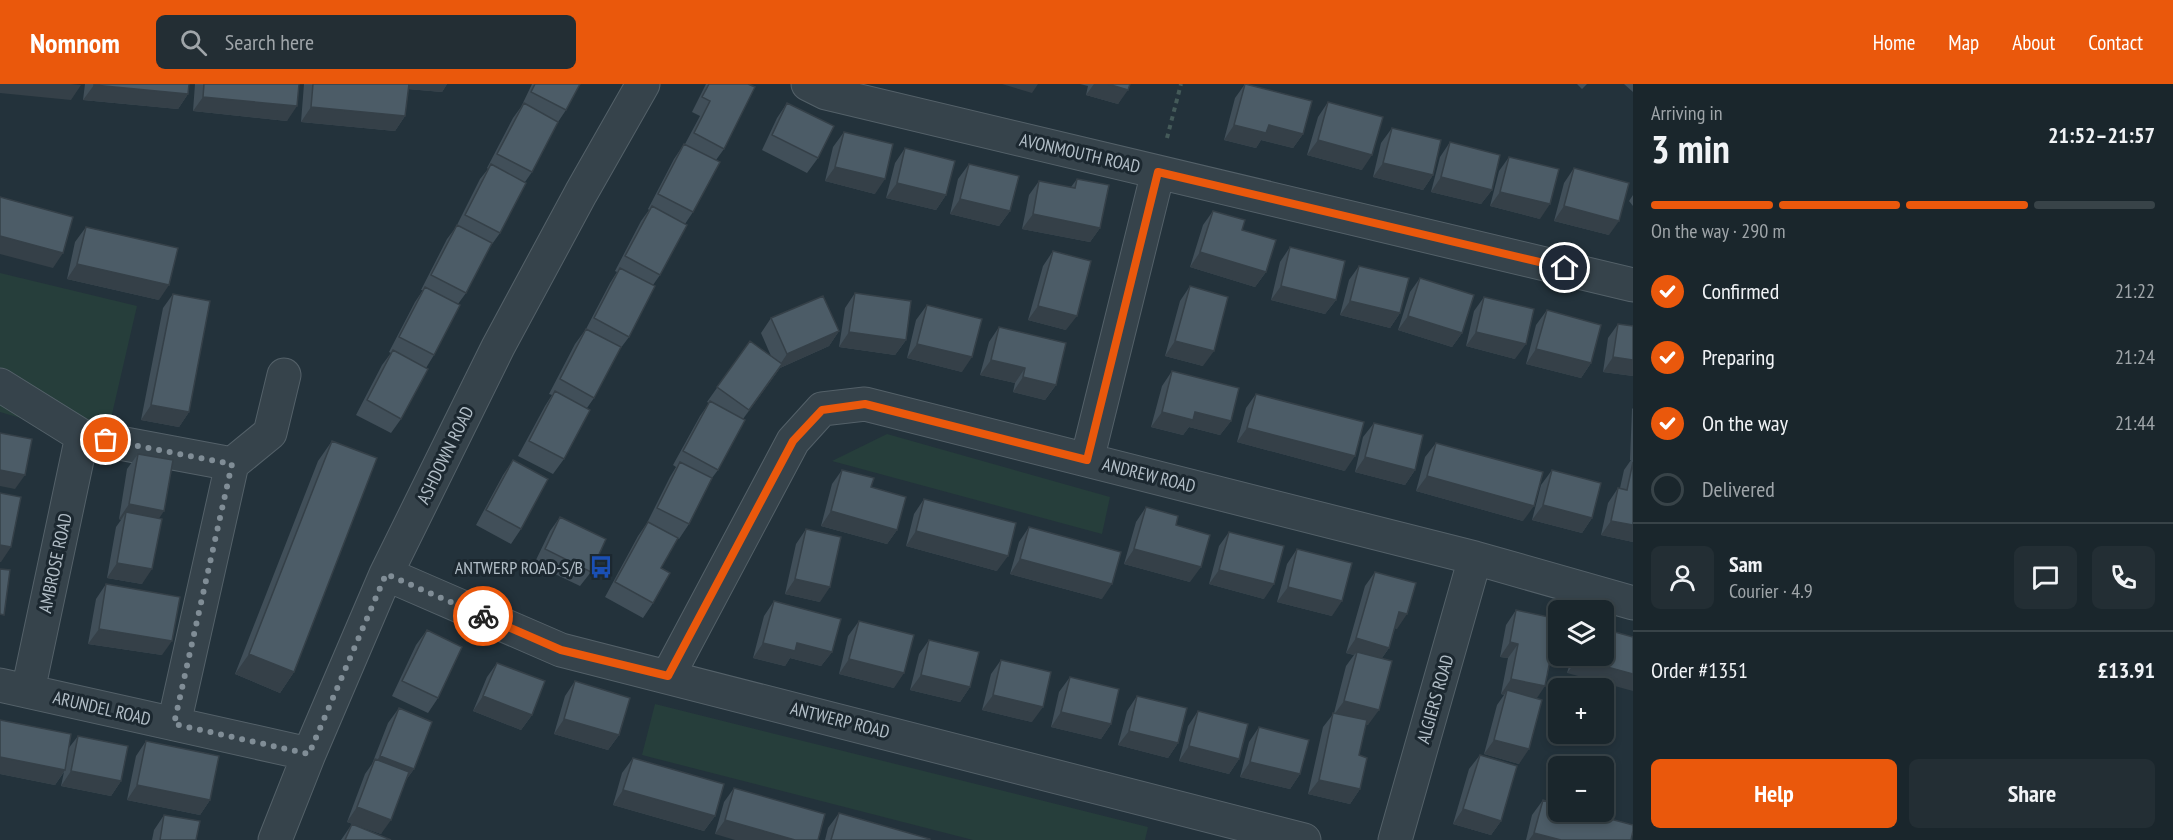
<!DOCTYPE html>
<meta charset="utf-8">
<style>
body{margin:0;font-family:"PT Sans Narrow",sans-serif;background:#232e34;color:#f1f3f6;height:100vh;display:flex;flex-direction:column;font-size:22px;white-space:nowrap}
*{box-sizing:border-box;margin:0}
p{font-size:20px;color:#9fa5a9}
.icon{flex:none;width:33px;height:33px;fill:none;stroke:currentColor;stroke-width:2;stroke-linecap:round;stroke-linejoin:round}
.map{position:relative;flex:1;overflow:hidden}
.details{display:flex;flex-direction:column;background:#1a262c;width:540px}
.details>*{flex:none}
.buttons{position:absolute;left:1548px;top:516px;display:grid;gap:12px}
.buttons a{display:grid;place-items:center;width:66px;height:66px;border-radius:9px;background:#1a262c;box-shadow:0 3px 9px #0003,0 0 0 2px #384348;font-size:30px}
.pin{position:absolute;display:grid;place-items:center;width:51px;height:51px;color:#fff;margin:-26px;border:3px solid #fff;border-radius:50%;box-shadow:0 2px 6px #0007}
.courier{position:absolute;display:grid;place-items:center;width:60px;height:60px;margin:-30px;border:4px solid #ea580c;border-radius:50%;background:#fff;color:#222;box-shadow:0 2px 8px #0007}
.overview em{font-style:normal;font-weight:800}
.overview div{display:flex;flex-direction:column-reverse}
.overview{display:flex;align-items:center;justify-content:space-between;height:102px;padding:0 18px}
h1{font-size:39px;font-weight:800;line-height:45px}
.bar{display:grid;grid-template-columns:repeat(4,1fr);gap:9px 6px;align-content:center;height:72px;padding:0 18px}
.bar i{height:8px;border-radius:4px;background:#384348}
.bar .on{background:#ea580c}
.bar p{grid-column:span 4}
.line{display:flex;align-items:center;gap:15px;padding:0 18px;border-top:2px solid #384348}
.line div{flex:1}
.round{display:grid;place-items:center;flex:none;width:63px;height:63px;border-radius:9px;background:#232e34}
ol{padding:0 18px;list-style:none}
li{display:flex;align-items:center;gap:18px;height:66px}
li p{margin-inline-start:auto}
li .icon{padding:6px;border-radius:50%;background:#ea580c;color:#fff;stroke-width:4}
li:last-child{color:#9fa5a9}
li i{width:33px;height:33px;border:3px solid #384348;border-radius:50%}
.button{display:flex;gap:12px;margin-top:auto;padding:12px 18px}
.button a{flex:1;height:69px;border-radius:9px;background:#ea580c;color:#fff;font-size:24px;font-weight:800;line-height:69px;text-align:center}
.button a+a{background:#232e34;color:#f1f3f6}
header{display:flex;align-items:center;gap:36px;box-sizing:border-box;height:84px;padding:0 30px;background:#ea580c;color:#fff}
header strong{font-size:28px}
nav{display:flex;gap:33px;margin-inline-start:auto;font-size:21px}
.search{width:420px;height:54px;background:#232e34;display:flex;align-items:center;gap:15px;box-sizing:border-box;padding:0 21px;border-radius:9px;color:#9fa5a9;font-size:22px}
main{display:flex;flex:1;min-height:0}
.map>svg:first-child{display:block}
</style>
<header>
<strong>Nomnom</strong>
<div class="search"><svg class="icon" aria-label="search" viewBox="0 0 24 24"><circle cx="10" cy="10" r="6"/><path d="M15 15l6 6"/></svg>Search here</div>
<nav><a>Home</a><a>Map</a><a>About</a><a>Contact</a></nav>
</header>
<main>
<div class="map">
<svg width="1633" height="756" viewBox="0 0 1633 756">
<rect width="100%" height="100%" fill="#23323b"/>
<path fill="#263e3b" d="M0,189L137,222L106,356L82,352L0,328Z
M887,350L1110,413L1102,450L832,377Z
M655,620L1148,743L1145,756H973L642,671Z"/>
<g fill="none" stroke-linecap="round" stroke-linejoin="round">
<g stroke="#546169" stroke-width="35">
<path id="minor" d="M808,0L826,9L1633,201
M0,301L82,352L232,380
M1087,376L1158,88
M386,490L561,566L1304,756
M668,592L793,357L822,325L865,320L1475,474L1633,519
M0,601L309,670
M28,607L82,352
M174,640L232,380L270,349L284,291
M275,756L309,670L386,490L498,263L581,109L643,0
M1395,756L1475,474"/>
</g>
<path stroke="#445a59" stroke-width="4" stroke-dasharray="4.5 4.5" stroke-linecap="butt" d="M1167,54L1181,0"/>
<use href="#minor" stroke="#36434b" stroke-width="33"/>
</g>
<path fill="#414f59" d="M85,0H189L188,10L178,25L83,16Z
M195,0H299L287,37L193,27Z
M304,0H447L442,8L408,5L405,32L395,47L301,38Z
M532,0H580L566,26L558,38L532,88L525,98L500,149L490,163L466,209L458,220L434,271L426,284L401,335L391,349L356,331L382,281L391,269L389,268L415,218L423,206H421L447,155L456,143L480,95L488,85L487,84L513,34L521,23Z
M706,0H748L724,65L716,76L693,128L685,140L660,191L653,201L629,253L620,265L594,314L587,324L564,375L553,390L518,372L545,322L552,311L549,310L575,260L586,245L610,199L617,188L615,187L641,137L649,126L648,125L674,75L684,60H685L700,32L692,28Z
M1080,0H1130L1118,20L1086,11L1088,2Z
M1245,0L1303,50L1293,64L1261,56L1256,64L1224,56L1235,14Z
M1577,0H1587L1582,5Z
M1624,0H1633V8Z
M1328,18L1362,86L1307,71L1318,33Z
M787,19L818,74L807,89L762,66L777,34Z
M1392,44L1433,91L1423,106L1373,93L1381,59Z
M844,48L875,110L825,97L833,63Z
M1450,58L1492,106L1481,120L1431,108L1440,73Z
M905,64L946,111L936,126L886,114L895,79Z
M1509,73L1540,135L1490,122L1499,87Z
M969,80L1010,127L999,142L950,130L958,95Z
M1574,84L1609,151L1554,137L1564,99Z
M1077,95L1100,144L1090,158L1022,145L1029,111L1039,97L1071,103Z
M1633,111V122L1629,117Z
M1213,127L1242,146L1266,188L1255,203L1190,183L1203,141Z
M86,143L159,216L67,195L75,158Z
M1290,163L1336,216L1325,230L1271,216L1280,178Z
M1053,167L1066,246L1028,236L1043,182Z
M1359,182L1400,229L1390,244L1340,231L1349,196Z
M1420,194L1462,249L1452,263L1398,246L1410,208Z
M1190,202L1203,282L1165,272L1180,217Z
M855,209L906,256L895,271L839,263L845,224Z
M173,210L189,328L179,343L141,336L163,224Z
M1484,213L1515,275L1466,262L1474,227Z
M927,221L962,288L907,274L916,236Z
M1547,226L1591,279L1581,294L1526,280L1536,241Z
M771,234L839,247L829,262L780,284L743,335L718,386L712,394L689,440L679,455L677,454L661,484L653,519L643,534L605,513L638,452L647,439L670,393L676,383L673,381L700,332L709,319L707,318L750,257L771,272L761,249Z
M1618,240L1633,292L1603,288L1608,254Z
M999,243L1056,301L1045,316L1013,308L1015,299L980,291L989,258Z
M1172,287L1231,337L1220,351L1189,343L1183,351L1151,343L1162,302Z
M1256,310L1345,387L1237,358L1246,324Z
M1633,324V458L1601,451L1608,419L1618,404H1620L1624,386L1631,376H1630L1632,325Z
M1374,339L1415,386L1405,401L1355,388L1363,353Z
M332,357L294,588L280,609L235,590L318,377Z
M1436,359L1523,437L1416,407L1425,373Z
M138,370L159,434L142,500L107,494L116,443L121,436L119,435L127,385Z
M513,376L521,445L511,460L476,441L503,391Z
M842,386L871,403L897,446L887,460L821,442L832,400Z
M1552,386L1592,434L1582,449L1532,436L1541,401Z
M924,415L997,487L906,462L914,430Z
M1146,423L1176,441L1190,498L1124,480L1136,438Z
M560,433L591,488L580,502L534,480L550,447Z
M1029,443L1102,515L1010,490L1019,458Z
M806,445L820,518L785,510L796,460Z
M1229,448L1264,515L1209,500L1219,462Z
M1297,465L1332,532L1277,518L1287,480Z
M1375,488L1397,545L1395,544L1389,564L1382,574L1368,641L1366,640L1359,671L1360,705L1350,720L1308,710L1323,643L1334,629L1346,582L1354,571L1346,569L1365,502Z
M106,500L162,571L88,560L96,515Z
M774,517L832,568L821,582L790,574L785,582L753,574L764,532Z
M1516,526L1537,614L1519,680L1484,670L1497,621L1504,611L1501,610L1508,574L1500,573L1506,541Z
M859,537L894,604L839,590L848,552Z
M427,546L438,614L428,629L392,612L416,561Z
M929,556L970,603L960,618L910,606L919,570Z
M1572,572H1604L1567,589Z
M1001,576L1032,638L982,626L991,590Z
M497,579L532,631L521,646L473,627L487,593Z
M1070,593L1111,640L1101,655L1051,643L1059,608Z
M575,597L619,651L608,666L554,650L565,612Z
M1137,612L1178,659L1168,674L1118,661L1127,627Z
M399,624L414,685L406,696L381,750L347,738L365,690L372,680L388,639Z
M1198,627L1239,675L1229,690L1179,677L1188,642Z
M0,636L68,665L78,652L121,697L111,712L61,702L64,688L55,701L0,690Z
M1259,643L1300,690L1290,705L1240,693L1249,658Z
M146,657L210,716L200,731L127,716L136,672Z
M1480,671L1501,737L1491,751L1453,740L1469,685Z
M633,674L715,732L704,747L613,721L622,689Z
M734,704L825,730L715,750L724,718Z
M1543,716L1631,756H1526L1532,731Z
M839,729L930,756H825L828,744Z
M164,731L196,756H152L154,746Z
M352,740L391,756H341Z"/>
<path fill="#354048" d="M0,0H71L81,1L71,16L0,9Z
M410,0H447L442,8L407,5Z
M1002,0H1038L1032,9Z
M1094,0H1108L1128,6L1118,20L1086,11Z
M94,1L188,10L178,25L83,16Z
M203,13L297,22L287,37L193,27Z
M311,23L405,32L395,47L301,38Z
M1234,41H1269L1303,50L1293,64L1261,56L1256,64L1224,56Z
M1318,56L1372,71L1362,86L1307,71Z
M1383,79L1433,91L1423,106L1373,93Z
M835,83L885,95L875,110L825,97Z
M1441,93L1492,106L1481,120L1431,108Z
M897,99L946,111L936,126L886,114Z
M1500,108L1550,120L1540,135L1490,122Z
M960,115L1010,127L999,142L950,130Z
M1564,122L1619,137L1609,151L1554,137Z
M1033,130L1100,144L1090,158L1022,145Z
M0,152L63,169L53,184L0,170Z
M1200,168L1266,188L1255,203L1190,183Z
M77,180L169,201L159,216L67,195Z
M1281,202L1336,216L1325,230L1271,216Z
M1350,217L1400,229L1390,244L1340,231Z
M1038,222L1077,232L1066,246L1028,236Z
M1408,232L1462,249L1452,263L1398,246Z
M839,247L829,262L780,284L739,341L779,284L777,285L787,270Z
M849,248L906,256L895,271L839,263Z
M1476,248L1526,260L1515,275L1466,262Z
M1175,257L1214,267L1203,282L1165,272Z
M917,260L972,273L962,288L907,274Z
M1536,265L1591,279L1581,294L1526,280Z
M1613,273L1633,276V292L1603,288Z
M991,276L1025,284L1015,299L980,291Z
M1023,293L1056,301L1045,316L1013,308Z
M151,321L189,328L179,343L141,336Z
M1162,328H1195L1231,337L1220,351L1189,343L1183,351L1151,343Z
M1247,344L1355,372L1345,387L1237,358Z
M1365,373L1415,386L1405,401L1355,388Z
M0,386L25,391L15,405L0,402Z
M1427,392L1534,422L1523,437L1416,407Z
M129,420L164,427L154,442L126,428L121,436L119,435Z
M1543,421L1592,434L1582,449L1532,436Z
M831,427L897,446L887,460L821,442Z
M1611,437L1633,441V458L1601,451Z
M916,447L1008,472L997,487L906,462Z
M0,461L11,463L1,478H0Z
M1134,465L1201,483L1190,498L1124,480Z
M1020,475L1112,500L1102,515L1010,490Z
M117,479L152,485L142,500L107,494Z
M1219,486L1274,500L1264,515L1209,500Z
M795,495L830,503L820,518L785,510Z
M1288,503L1342,517L1332,532L1277,518Z
M1399,528L1407,530L1397,545L1389,543Z
M99,545L172,557L162,571L88,560Z
M1356,554L1389,564L1379,578L1357,568L1354,571L1346,569Z
M1510,558L1518,560L1508,574L1500,573Z
M763,559H797L832,568L821,582L790,574L785,582L753,574Z
M249,570L294,588L280,609L235,590Z
M849,575L904,589L894,604L839,590Z
M1578,575L1633,590V607L1567,589Z
M921,591L970,603L960,618L910,606Z
M1511,595L1545,602L1535,617L1507,606L1504,611L1501,610Z
M993,611L1043,623L1032,638L982,626Z
M483,612L532,631L521,646L473,627Z
M1344,617L1379,626L1368,641L1333,632Z
M1061,628L1111,640L1101,655L1051,643Z
M564,635L619,651L608,666L554,650Z
M1129,647L1178,659L1168,674L1118,661Z
M1494,656L1529,665L1519,680L1484,670Z
M1189,662L1239,675L1229,690L1179,677Z
M380,672L414,685L403,700L373,682Z
M0,673L65,686L55,701L0,690Z
M1250,678L1300,690L1290,705L1240,693Z
M71,687L121,697L111,712L61,702Z
M1319,696L1360,705L1350,720L1308,710Z
M137,701L210,716L200,731L127,716Z
M623,706L715,732L704,747L613,721Z
M357,723L391,736L381,750L347,738Z
M1463,725L1501,737L1491,751L1453,740Z
M725,736L795,756H735L715,750Z
M1534,749L1561,756H1529Z"/>
<path fill="#4c5c67" stroke="#354048" stroke-width="1.5" d="M94,0H189L188,10L94,1Z
M204,0H299L297,22L203,13Z
M313,0H409L405,32L311,23Z
M535,0H580L566,26L531,8Z
M709,0H748L755,3L724,65L694,49L710,17L702,13Z
M1108,0H1130L1128,6Z
M1245,0L1312,17L1303,50L1269,41L1266,49L1234,41Z
M1328,18L1383,33L1372,71L1318,56Z
M524,19L558,38L532,88L497,70Z
M787,19L834,42L818,74L772,51Z
M1392,44L1441,56L1433,91L1383,79Z
M844,48L893,60L885,95L835,83Z
M1450,58L1500,71L1492,106L1441,93Z
M684,60L720,78L693,128L658,110Z
M905,64L955,77L946,111L897,99Z
M1509,73L1559,85L1550,120L1500,108Z
M491,80L526,99L500,149L465,131Z
M969,80L1019,92L1010,127L960,115Z
M1574,84L1629,99L1619,137L1564,122Z
M1077,95L1109,101L1100,144L1033,130L1039,97L1075,104Z
M0,113L73,133L63,169L0,152Z
M652,122L687,141L660,191L625,172Z
M1213,127L1245,136L1242,146L1276,156L1266,188L1200,168Z
M457,141L492,159L466,209L431,191Z
M86,143L178,164L169,201L77,180Z
M1290,163L1345,177L1336,216L1281,202Z
M1053,167L1091,177L1077,232L1038,222Z
M1359,182L1409,194L1400,229L1350,217Z
M620,184L655,202L629,253L594,234Z
M1420,194L1474,211L1462,249L1408,232Z
M1190,202L1228,213L1214,267L1175,257Z
M425,203L460,221L434,271L399,253Z
M855,209L911,217L906,256L849,248Z
M173,210L210,217L189,328L151,321Z
M823,212L839,247L787,270L771,234Z
M1484,213L1534,225L1526,260L1476,248Z
M927,221L982,235L972,273L917,260Z
M1547,226L1601,241L1591,279L1536,265Z
M1618,240L1633,242V276L1613,273Z
M999,243L1066,259L1056,301L1023,293L1025,284L991,276Z
M586,245L621,263L594,314L560,295Z
M750,257L782,280L749,326L717,303Z
M393,266L428,285L401,335L367,316Z
M1172,287L1239,304L1231,337L1195,328L1193,336L1162,328Z
M555,307L590,326L564,375L529,357Z
M1256,310L1364,338L1355,372L1247,344Z
M710,317L745,336L718,386L683,367Z
M1374,339L1423,351L1415,386L1365,373Z
M0,349L32,355L25,391L0,386Z
M332,357L377,374L294,588L249,570Z
M1436,359L1543,388L1534,422L1427,392Z
M138,370L173,376L164,427L129,420Z
M513,376L548,395L521,445L486,426Z
M680,378L712,394L689,440L657,424Z
M1633,378V441L1611,437L1618,404L1627,406Z
M842,386L874,394L871,403L906,413L897,446L831,427Z
M1552,386L1601,399L1592,434L1543,421Z
M0,409L21,413L11,463L0,461Z
M924,415L1016,439L1008,472L916,447Z
M1146,423L1178,432L1176,441L1210,451L1201,483L1134,465Z
M126,428L162,435L152,485L117,479Z
M560,433L606,455L591,488L545,465Z
M648,438L678,454L661,484L670,489L653,519L615,498Z
M1029,443L1121,468L1112,500L1020,475Z
M806,445L841,453L830,503L795,495Z
M1229,448L1284,462L1274,500L1219,486Z
M1297,465L1352,479L1342,517L1288,503Z
M0,485L10,486L4,531L0,530Z
M1375,488L1416,499L1407,530L1399,528L1389,564L1356,554Z
M106,500L180,513L172,557L99,545Z
M774,517L841,535L832,568L797,559L795,567L763,559Z
M1516,526L1558,535L1545,602L1511,595L1518,560L1510,558Z
M859,537L914,551L904,589L849,575Z
M1604,545L1633,553V590L1578,575V572H1604Z
M427,546L462,563L438,614L402,597Z
M929,556L979,568L970,603L921,591Z
M1357,568L1392,577L1379,626L1344,617Z
M1001,576L1051,588L1043,623L993,611Z
M497,579L545,597L532,631L483,612Z
M1070,593L1119,605L1111,640L1061,628Z
M575,597L630,614L619,651L564,635Z
M1507,606L1542,616L1529,665L1494,656Z
M1137,612L1187,624L1178,659L1129,647Z
M399,624L432,638L414,685L380,672Z
M1198,627L1248,640L1239,675L1189,662Z
M1333,629L1367,636L1359,671L1367,674L1360,705L1319,696Z
M0,636L71,650L65,686L0,673Z
M1259,643L1309,656L1300,690L1250,678Z
M78,652L128,662L121,697L71,687Z
M146,657L219,672L210,716L137,701Z
M1480,671L1517,682L1501,737L1463,725Z
M633,674L724,700L715,732L623,706Z
M375,675L409,688L391,736L357,723Z
M734,704L825,730L818,756H795L725,736Z
M1543,716L1558,721V728H1584L1633,741V747L1631,756H1561L1534,749Z
M839,729L930,755V756H831Z
M164,731L200,737L196,756H160Z
M352,740L391,756H345Z"/>
<g fill="none" stroke-linecap="round" stroke-linejoin="round">
<path stroke="#808d96" stroke-width="6" stroke-dasharray="0 10.8" d="M106,356L232,380L174,640L309,670L386,490L483,532"/>
<path stroke="#ea580c" stroke-width="8" d="M483,532L561,566L668,592L793,357L822,326L865,320L1087,376L1158,88L1565,184"/>
</g>
<defs>
<g id="bus-bare" transform="scale(1.8)"><path d="M-5-6H5V4H4V6H2V4H-2V6H-4V4H-5ZM-3.5-4V0h7V-4ZM-3.5 1.2v1.5H-2V1.2ZM2 1.2v1.5H3.5V1.2Z" fill="#1a4fb4" stroke="#1c2830" stroke-width="2.5" paint-order="stroke"/></g>
</defs>
<g fill-rule="evenodd">
<use href="#bus-bare" x="601" y="483"/>
</g>
<g text-anchor="middle" dominant-baseline="central" stroke-width="6" stroke-linejoin="round" paint-order="stroke">
<g font-size="18" fill="#b2bec7" stroke="#1c2830">
<text transform="translate(1080 69) rotate(13)">AVONMOUTH ROAD</text>
<text transform="translate(445 371) rotate(-64)">ASHDOWN ROAD</text>
<text transform="translate(1149 391) rotate(14)">ANDREW ROAD</text>
<text transform="translate(55 479) rotate(-78)">AMBROSE ROAD</text>
<text transform="translate(1435 615) rotate(-74)">ALGIERS ROAD</text>
<text transform="translate(102 624) rotate(13)">ARUNDEL ROAD</text>
<text transform="translate(840 636) rotate(14)">ANTWERP ROAD</text>
</g>
<g font-size="18" fill="#b2bec7" stroke="#1c2830" text-anchor="end">
<text x="583" y="483">ANTWERP ROAD-S/B</text>
</g>
</g>
</svg>
<div class="buttons">
<a><svg class="icon" aria-label="layers" viewBox="0 0 24 24"><path d="M12 4l9 5-9 5-9-5zM3 14l9 5 9-5"/></svg></a>
<a>+</a>
<a>−</a>
</div>
<div class="pin" style="left:106px;top:356px;background:#ea580c"><svg class="icon" aria-label="bag" viewBox="0 0 24 24"><path d="M5 8h14l-1 12H6zM9 8a3 3 0 0 1 6 0"/></svg></div>
<div class="pin" style="left:1565px;top:184px;background:#1f2937"><svg class="icon" aria-label="home" viewBox="0 0 24 24"><path d="M3 11l9-7 9 7M6 9v11h12V9"/></svg></div>
<div class="courier" style="left:483px;top:532px"><svg class="icon" aria-label="bike" viewBox="0 0 24 24"><circle cx="6" cy="16" r="4"/><circle cx="18" cy="16" r="4"/><path d="M6 16l4-8h5l3 8M10 8l3 8H6M13 5h3"/></svg></div>
</div>
<section class="details">
<div class="overview"><div><h1>3 min</h1><p>Arriving in</p></div><em>21:52–21:57</em></div>
<div class="bar"><i class="on"></i><i class="on"></i><i class="on"></i><i></i><p>On the way · 290 m</p></div>
<ol>
<li><svg class="icon" aria-label="check" viewBox="0 0 24 24"><path d="M5 12l5 5 9-10"/></svg>Confirmed<p>21:22</p></li>
<li><svg class="icon" aria-label="check" viewBox="0 0 24 24"><path d="M5 12l5 5 9-10"/></svg>Preparing<p>21:24</p></li>
<li><svg class="icon" aria-label="check" viewBox="0 0 24 24"><path d="M5 12l5 5 9-10"/></svg>On the way<p>21:44</p></li>
<li><i></i>Delivered</li>
</ol>
<div class="line" style="height:108px"><a class="round"><svg class="icon" aria-label="person" viewBox="0 0 24 24"><circle cx="12" cy="8" r="4"/><path d="M4 21q1-7 8-7t8 7"/></svg></a><div><b>Sam</b><p>Courier · 4.9</p></div><a class="round"><svg class="icon" aria-label="chat" viewBox="0 0 24 24"><path d="M4 5h16v11H9l-5 4z"/></svg></a><a class="round"><svg class="icon" aria-label="phone" viewBox="0 0 24 24"><path d="M5 4h4l2 5-3 2q2 4 5 5l2-3 5 2v4C11 20 4 13 5 4z"/></svg></a></div>
<div class="line" style="height:78px"><div>Order #1351</div><b>£13.91</b></div>
<div class="button"><a>Help</a><a>Share</a></div>
</section>
</main>
